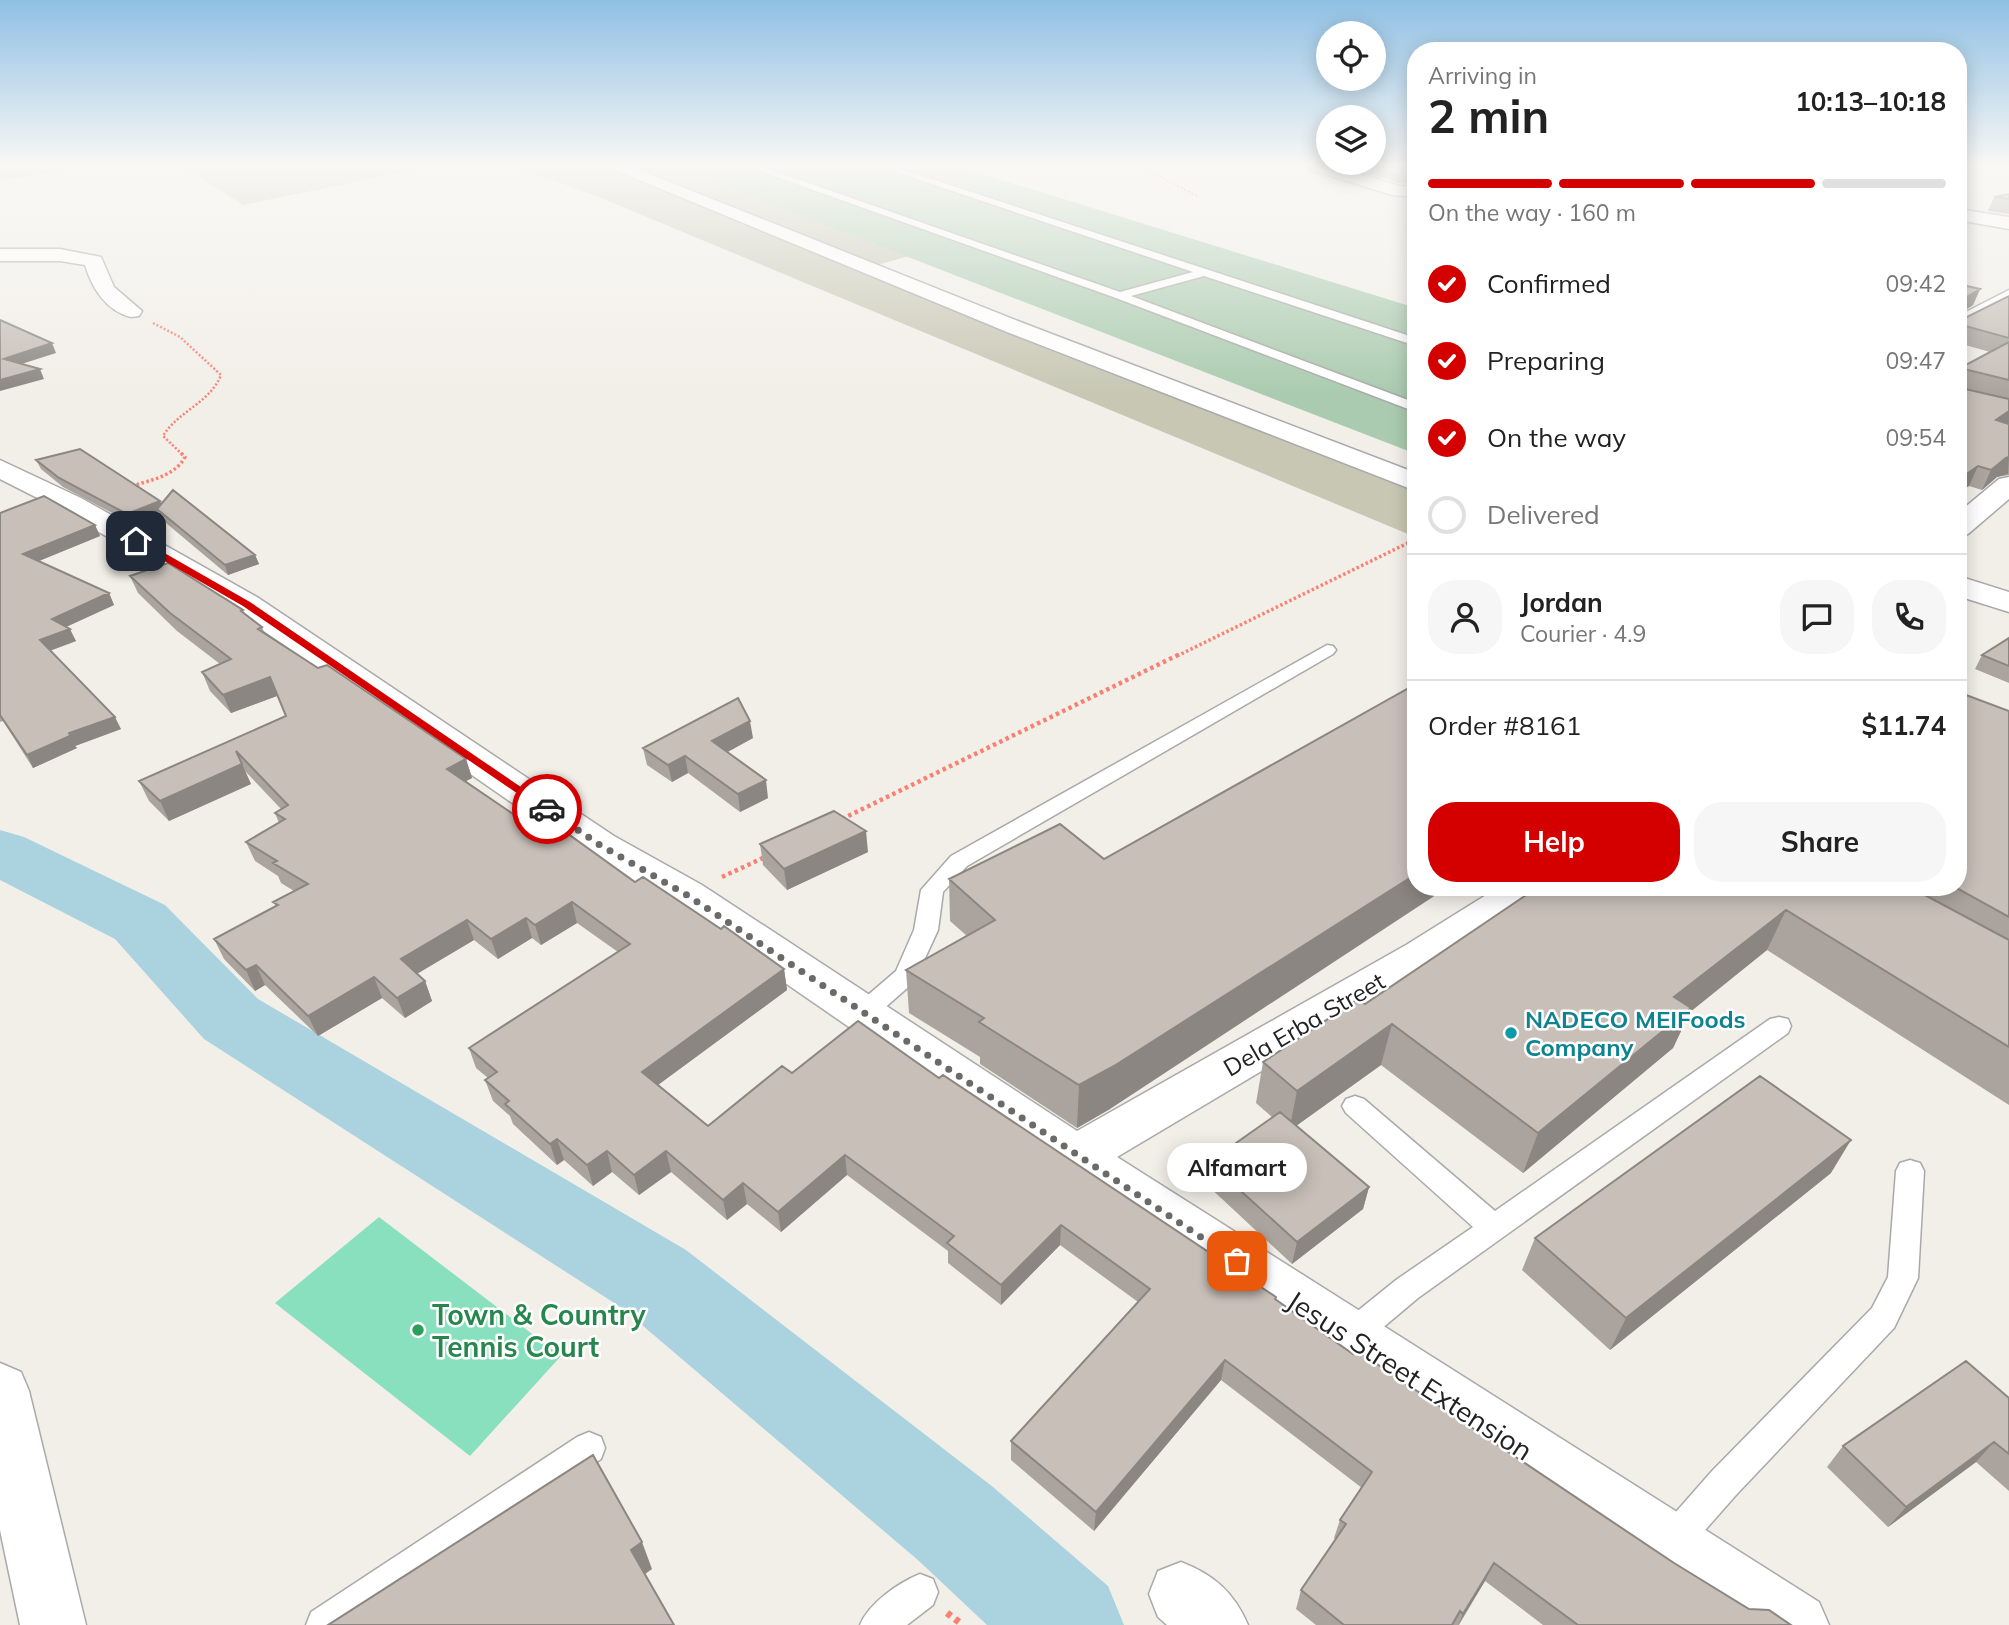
<!DOCTYPE html>
<meta charset="utf-8">
<style>
body{margin:0;font-family:Mulish,sans-serif;background:#f6f6f6;color:#222;height:100vh;display:flex;flex-direction:column;font-size:26px;white-space:nowrap}
*{box-sizing:border-box;margin:0}
p{font-size:23px;color:#767676}
.icon{flex:none;width:38px;height:38px;fill:none;stroke:currentColor;stroke-width:2;stroke-linecap:round;stroke-linejoin:round}
.map{position:relative;flex:1;overflow:hidden}
.panel{position:absolute;left:1407px;top:42px;width:560px;height:854px;display:flex;flex-direction:column;background:#fff;border-radius:28px;box-shadow:0 4px 18px #0003}
.panel>*{flex:none}
.controls{position:absolute;left:1316px;top:21px;display:grid;gap:14px}
.controls a{display:grid;place-items:center;width:70px;height:70px;border-radius:50%;background:#fff;box-shadow:0 4px 18px #0003;font-size:35px}
.pin{position:absolute;display:grid;place-items:center;width:60px;height:60px;color:#fff;margin:-30px;border-radius:14px;box-shadow:0 4px 10px #0006}
.courier{position:absolute;display:grid;place-items:center;width:70px;height:70px;margin:-35px;border:5px solid #d40000;border-radius:50%;background:#fff;color:#222;box-shadow:0 2px 9px #0007}
.bubble{position:absolute;height:49px;border-radius:24px;background:#fff;box-shadow:0 4px 18px #0003;font-size:23px;font-weight:700;line-height:49px;text-align:center}
.summary em{font-style:normal;font-weight:700}
.summary div{display:flex;flex-direction:column-reverse}
.summary{display:flex;align-items:center;justify-content:space-between;height:119px;padding:0 21px}
h1{font-size:46px;font-weight:700;line-height:52px}
.bar{display:grid;grid-template-columns:repeat(4,1fr);gap:10px 7px;align-content:center;height:84px;padding:0 21px}
.bar i{height:9px;border-radius:5px;background:#e0e0e0}
.bar .current{background:#d40000}
.bar p{grid-column:span 4}
.line{display:flex;align-items:center;gap:18px;padding:0 21px;border-top:2px solid #e0e0e0}
.line div{flex:1}
.round{display:grid;place-items:center;flex:none;width:74px;height:74px;border-radius:28px;background:#f6f6f6}
ol{padding:0 21px;list-style:none}
li{display:flex;align-items:center;gap:21px;height:77px}
li p{margin-inline-start:auto}
li .icon{padding:7px;border-radius:50%;background:#d40000;color:#fff;stroke-width:4}
li:last-child{color:#767676}
li i{width:38px;height:38px;border:4px solid #e0e0e0;border-radius:50%}
.action{display:flex;gap:14px;margin-top:auto;padding:14px 21px}
.action a{flex:1;height:80px;border-radius:28px;background:#d40000;color:#fff;font-size:28px;font-weight:700;line-height:80px;text-align:center}
.action a+a{background:#f6f6f6;color:#222}
.map>svg:first-child{display:block}
</style>
<div class="map">
<svg width="2009" height="1625" viewBox="0 0 2009 1625">
<rect width="100%" height="100%" fill="#f2efe9"/>
<path fill="#c7c7b4" d="M0,167H80L0,181Z
M183,167H428L243,205Z
M514,167H677L909,256L874,266L1416,474V531L1408,534L594,195Z"/>
<path fill="#aacbaf" d="M676,167H960L1416,308V454Z"/>
<path fill="#88e0be" d="M379,1217L561,1356L470,1456L275,1303Z"/>
<g fill="none" stroke-linecap="round" stroke-linejoin="round">
<path fill="#aad3df" fill-rule="evenodd" d="M0,830L24,837L165,905L258,999L686,1250L993,1487L1108,1586L1124,1625H987L919,1561L622,1308L204,1039L115,939L0,880Z"/>
<g stroke="#a9a9a9" stroke-width="3">
<path id="lane" d="M223,167H238L234,170Z
M749,167H763L1120,292L1193,272L881,167H895L1416,338V346L1204,276L1131,296L1416,403V412L1116,298Z
M1327,645L1333,646L1336,650L1333,654L967,866L943,892L938,930L914,982L872,1019L863,1022L854,1019L851,1013L854,1007L896,971L914,930L921,890L951,856Z
M1779,1017L1788,1019L1791,1026L1788,1033L1418,1298L1361,1346L1350,1350L1339,1346L1335,1336L1339,1326L1396,1280L1473,1227L1346,1113L1342,1106L1346,1099L1355,1096L1364,1099L1495,1211L1770,1019Z
M1910,1160L1920,1163L1924,1171L1918,1278L1894,1328L1736,1495L1685,1553L1673,1558L1661,1553L1656,1541L1661,1529L1712,1471L1872,1308L1888,1277L1896,1171L1900,1163Z
M589,1432L601,1437L605,1448L601,1459L356,1625H306L311,1612L577,1437Z
M920,1574L933,1579L938,1592L933,1605L907,1625H860C869,1603 898,1583 920,1574Z"/>
</g>
<g stroke="#a9a9a9" stroke-width="3">
<path id="street" d="M608,167H632L1023,323L1416,473V491L1007,332Z
M1313,167H1340L1399,186L1416,187V197L1392,195L1315,171Z
M1958,209L2009,217V229L1958,220Z
M0,249H60L101,257L114,287L142,311L139,316L131,317C106,311 92,288 85,265L60,261H0Z
M2009,290V305L1958,332V316Z
M0,460L81,498L257,597L614,836L702,885L1077,1131L1406,945L1499,887H1549L1544,897L1436,967L1117,1157L1819,1602L1829,1625H1736L1058,1171L672,905L586,854L235,611L61,510L0,479Z
M2009,477V499L1968,534L1958,537V513L1999,479Z
M1958,576L2009,592V612L1958,596Z
M0,1363L21,1372L29,1391L86,1625H20L0,1530Z
M1181,1562C1214,1575 1234,1592 1248,1625H1167L1158,1617L1149,1594L1158,1571Z"/>
</g>
<path stroke="#fa8072" stroke-width="2" stroke-dasharray="2 2" stroke-linecap="butt" d="M1142,167L1199,197"/>
<path stroke="#fa8072" stroke-width="2.5" stroke-dasharray="2 2" stroke-linecap="butt" d="M153,323L180,337L221,375C210,403 178,411 163,436L183,455"/>
<path stroke="#fa8072" stroke-width="3.5" stroke-dasharray="2.5 2.5" stroke-linecap="butt" d="M132,486C151,480 175,476 185,457L181,453
M1177,656L1416,539"/>
<path stroke="#fa8072" stroke-width="4.5" stroke-dasharray="3.5 3.5" stroke-linecap="butt" d="M842,819L1180,654
M722,877L765,857"/>
<path stroke="#fa8072" stroke-width="7" stroke-dasharray="5 5" stroke-linecap="butt" d="M947,1613L963,1625"/>
<use href="#lane" fill="#fff" fill-rule="evenodd"/>
<use href="#street" fill="#fff" fill-rule="evenodd"/>
</g>
<path fill="#aba49e" d="M1299,167H1312V171Z
M1350,167H1416V184L1399,183Z
M2009,194V214L1988,211L1994,197Z
M1958,284L1980,289L1973,305L1964,311L1965,318L2009,296V475L1997,477L1982,490L1969,486L1958,493V369L1990,352L1958,343Z
M36,460L160,501L161,504L255,555L259,564L228,575L160,518L158,512L131,523L63,487L41,469Z
M0,513L95,525L100,536L39,561L109,593L114,605L66,627L76,641L50,651L121,729L75,746L77,748L33,768L3,721L0,722Z
M130,576L243,610L245,614L262,627L265,634L318,668L466,759L472,778L466,781L516,816L635,882L784,969L787,990L658,1085L708,1126L792,1073L939,1078L1276,1297V1300L1353,1354L1674,1563L1749,1609L1791,1625H1543L1485,1581L1459,1625H1316L1296,1609L1301,1590L1336,1540L1334,1538L1340,1520L1362,1488L1221,1380L1094,1531L1011,1460V1441L1138,1302L1060,1245L1001,1305L948,1263V1251L847,1175L781,1232L747,1204L727,1220L671,1172L639,1195L612,1172L593,1186L564,1160L557,1165L513,1124L510,1116L493,1101L485,1080L488,1078L476,1068L469,1048L618,952L577,923L541,945L532,938L498,959L474,940L417,974L425,981L432,1001L405,1018L382,998L318,1036L265,985L255,991L224,959L214,939L276,906L273,902L294,891L281,883L278,876L255,861L246,842L279,823L275,813L281,809L245,771L251,784L169,821L149,801L139,781L286,716L277,696L231,713L210,691L202,672L220,664L177,631L138,593Z
M2009,638V683L1975,669L1982,655Z
M2009,711V1105L1767,950L1690,1012L1673,1048L1523,1173L1381,1065L1296,1126L1369,1187L1363,1209L1292,1264L1206,1184L1209,1162L1273,1118L1256,1103L1263,1062L1365,1004L1538,887H1958Z
M753,738L727,752L768,798L740,812L688,773L672,782L647,765L643,748Z
M1060,824L1110,1109L1077,1128L980,1064V1057L909,1013L906,970L967,936L950,921L949,879Z
M760,844L868,852L787,890L763,865Z
M1831,1173L1610,1350L1522,1270L1535,1238Z
M2009,1398V1491L1976,1462L1888,1527L1827,1467L1843,1446Z"/>
<path fill="#8b8681" d="M1980,289L1973,305L1958,314L1962,300Z
M52,343L56,353L9,368L4,359Z
M40,369L44,379L0,391V380Z
M2009,411V424L1996,420Z
M2009,457L2008,474L1997,477L1982,490L1991,470L2006,458Z
M1978,466L1969,486L1958,493V480Z
M160,501L164,510L157,509L158,512L131,523L127,514Z
M95,525L100,536L29,565L23,554Z
M255,555L259,564L228,575L225,565Z
M109,593L114,605L57,631L52,619Z
M70,629L76,641L46,652L40,640Z
M270,677L277,696L231,713L223,695Z
M115,717L121,729L75,746L77,748L33,768L27,755L69,733Z
M750,721L753,738L715,759L712,741Z
M685,756L688,773L672,782L668,765Z
M466,759L472,778L453,788L447,769Z
M242,764L251,784L169,821L160,801Z
M766,780L768,798L740,812L738,794Z
M866,831L868,852L787,890L784,869Z
M1416,874V887H1448L1110,1109L1077,1128L1079,1085Z
M572,902L577,923L541,945L535,925Z
M1786,910L1767,950L1690,1012L1673,1048L1523,1173L1538,1133L1674,997Z
M526,918L532,938L498,959L491,939Z
M467,920L474,940L408,979L401,959Z
M256,965L265,985L255,991L246,970Z
M784,969L787,990L647,1093L642,1072Z
M374,977L382,998L318,1036L308,1016Z
M425,981L432,1001L405,1018L397,998Z
M1392,1024L1381,1065L1289,1131L1297,1091Z
M557,1139L564,1160L557,1165L550,1144Z
M1851,1140L1831,1173L1610,1350L1626,1318Z
M607,1151L612,1172L593,1186L587,1165Z
M666,1151L671,1172L639,1195L634,1175Z
M845,1155L847,1175L781,1232L778,1212Z
M743,1183L747,1204L727,1220L723,1200Z
M1369,1187L1363,1209L1292,1264L1297,1242Z
M1061,1225L1060,1245L1001,1305V1285Z
M1225,1360L1221,1380L1094,1531L1096,1512Z
M1994,1442L1976,1462L1888,1527L1906,1507Z
M642,1542L652,1569L641,1577L631,1550Z
M1494,1563L1485,1581L1458,1625L1463,1614Z"/>
<path fill="#c7bfb8" stroke="#8b8681" stroke-width="2" d="M1372,167H1416V177L1401,176Z
M2009,194V199L1994,197Z
M1958,284L1980,289L1962,300L1965,318L2009,296V338L1958,324Z
M0,320L52,343L4,359L40,369L0,380Z
M2009,342V380L1964,369L1965,389L2009,399V411L1996,420L2009,424V457L2006,458L1991,470L1978,466L1958,480V369Z
M80,449L160,501L127,514L59,478L36,460Z
M173,490L255,555L225,565L157,509Z
M44,496L95,525L23,554L109,593L52,619L70,629L40,640L115,717L69,733L70,736L27,755L0,715V513Z
M168,563L243,610L241,611L262,627L258,629L318,668L327,665L466,759L447,769L516,816L532,808L635,882L643,877L721,929L724,926L784,969L642,1072L708,1126L782,1066L792,1073L858,1021L939,1078L943,1075L1276,1297L1275,1299L1353,1354L1356,1350L1674,1563L1749,1609L1769,1610L1791,1625H1578L1494,1563L1463,1614L1460,1611L1452,1625H1344L1301,1590L1346,1524L1340,1520L1372,1472L1225,1360L1096,1512L1011,1441L1150,1289L1061,1225L1001,1285L947,1243L954,1236L845,1155L778,1212L743,1183L723,1200L666,1151L634,1175L607,1151L587,1165L557,1139L550,1144L505,1104L509,1101L485,1080L497,1072L469,1048L630,944L572,902L535,925L526,918L491,939L467,920L401,959L425,981L397,998L374,977L308,1016L256,965L246,970L214,939L278,905L273,902L308,884L273,863L277,861L246,842L285,819L275,813L288,805L236,751L242,764L160,801L139,781L286,716L270,677L223,695L202,672L231,659L170,613L130,576Z
M2009,638V666L1982,655Z
M1416,684V874L1114,1066L1079,1085L979,1022L984,1018L906,970L995,920L949,879L1060,824L1104,859Z
M1958,692L2009,711V917L1955,887H1958Z
M738,698L750,721L712,741L766,780L738,794L685,756L668,765L643,748Z
M834,811L866,831L784,869L760,844Z
M1538,887H1910L2009,940V1047L1786,910L1674,997L1691,1008L1538,1133L1392,1024L1297,1091L1263,1062L1358,999L1365,1004Z
M1760,1076L1851,1140L1626,1318L1535,1238Z
M1280,1112L1369,1187L1297,1242L1209,1162Z
M1966,1361L2009,1398V1454L1994,1442L1906,1507L1843,1446Z
M593,1455L642,1542L631,1550L674,1625H328Z"/>
<linearGradient id="sky" x2="0" y2="1"><stop stop-color="#8fc0e4"/><stop offset="0.42" stop-color="#f9f8f5"/><stop offset="1" stop-color="#f9f8f5" stop-opacity="0"/></linearGradient>
<rect width="2009" height="395" fill="url(#sky)"/>
<path fill="#d40000" d="M133,539H140L250,602L553,809L543,811L243,606L133,543Z"/>
<g fill="none" stroke-linecap="round" stroke-linejoin="round">
<path stroke="#6b6a68" stroke-width="7" stroke-dasharray="0 12.6" d="M547,809L600,845L687,895L1237,1261"/>
</g>
<circle fill="#0f9aa8" stroke="#fff" stroke-width="2.5" cx="1511" cy="1033" r="7"/>
<circle fill="#2e9e5b" stroke="#fff" stroke-width="2.5" cx="418" cy="1330" r="7"/>
<g text-anchor="middle" dominant-baseline="central" stroke-width="5" stroke-linejoin="round" paint-order="stroke">
<g font-size="24" font-weight="bold" fill="#0d838f" stroke="#fff" text-anchor="start">
<text x="1525" y="1019">NADECO MEIFoods<tspan x="1525" dy="28">Company</tspan></text>
</g>
<g font-size="24" fill="#222" stroke="#fff">
<text transform="translate(1304 1024) rotate(-30)">Dela Erba Street</text>
</g>
<g font-size="28" font-weight="bold" fill="#27864d" stroke="#fff" text-anchor="start">
<text x="432" y="1314">Town &amp; Country<tspan x="432" dy="32">Tennis Court</tspan></text>
</g>
<g font-size="28" fill="#222" stroke="#fff">
<text transform="translate(1410 1375) rotate(33)">Jesus Street Extension</text>
</g>
</g>
</svg>
<div class="controls">
<a><svg class="icon" aria-label="locate" viewBox="0 0 24 24"><circle cx="12" cy="12" r="6"/><path d="M12 2v4M12 18v4M2 12h4M18 12h4"/></svg></a>
<a><svg class="icon" aria-label="layers" viewBox="0 0 24 24"><path d="M12 4l9 5-9 5-9-5zM3 14l9 5 9-5"/></svg></a>
</div>
<div class="pin" style="left:1237px;top:1261px;background:#ea580c"><svg class="icon" aria-label="bag" viewBox="0 0 24 24"><path d="M5 8h14l-1 12H6zM9 8a3 3 0 0 1 6 0"/></svg></div>
<div class="pin" style="left:136px;top:541px;background:#1f2937"><svg class="icon" aria-label="home" viewBox="0 0 24 24"><path d="M3 11l9-7 9 7M6 9v11h12V9"/></svg></div>
<div class="courier" style="left:547px;top:809px"><svg class="icon" aria-label="car" viewBox="0 0 24 24"><path d="M5 17H2v-5l4-1 3-4h7l3 4 3 1v5h-3M9 17h6M6 11h13"/><circle cx="7" cy="17" r="2"/><circle cx="17" cy="17" r="2"/></svg></div>
<div class="bubble" style="left:1167px;top:1143px;width:140px">Alfamart</div>
<section class="panel">
<div class="summary"><div><h1>2 min</h1><p>Arriving in</p></div><em>10:13–10:18</em></div>
<div class="bar"><i class="current"></i><i class="current"></i><i class="current"></i><i></i><p>On the way · 160 m</p></div>
<ol>
<li><svg class="icon" aria-label="check" viewBox="0 0 24 24"><path d="M5 12l5 5 9-10"/></svg>Confirmed<p>09:42</p></li>
<li><svg class="icon" aria-label="check" viewBox="0 0 24 24"><path d="M5 12l5 5 9-10"/></svg>Preparing<p>09:47</p></li>
<li><svg class="icon" aria-label="check" viewBox="0 0 24 24"><path d="M5 12l5 5 9-10"/></svg>On the way<p>09:54</p></li>
<li><i></i>Delivered</li>
</ol>
<div class="line" style="height:126px"><a class="round"><svg class="icon" aria-label="person" viewBox="0 0 24 24"><circle cx="12" cy="8" r="4"/><path d="M4 21q1-7 8-7t8 7"/></svg></a><div><b>Jordan</b><p>Courier · 4.9</p></div><a class="round"><svg class="icon" aria-label="chat" viewBox="0 0 24 24"><path d="M4 5h16v11H9l-5 4z"/></svg></a><a class="round"><svg class="icon" aria-label="phone" viewBox="0 0 24 24"><path d="M5 4h4l2 5-3 2q2 4 5 5l2-3 5 2v4C11 20 4 13 5 4z"/></svg></a></div>
<div class="line" style="height:91px"><div>Order #8161</div><b>$11.74</b></div>
<div class="action"><a>Help</a><a>Share</a></div>
</section>
</div>
